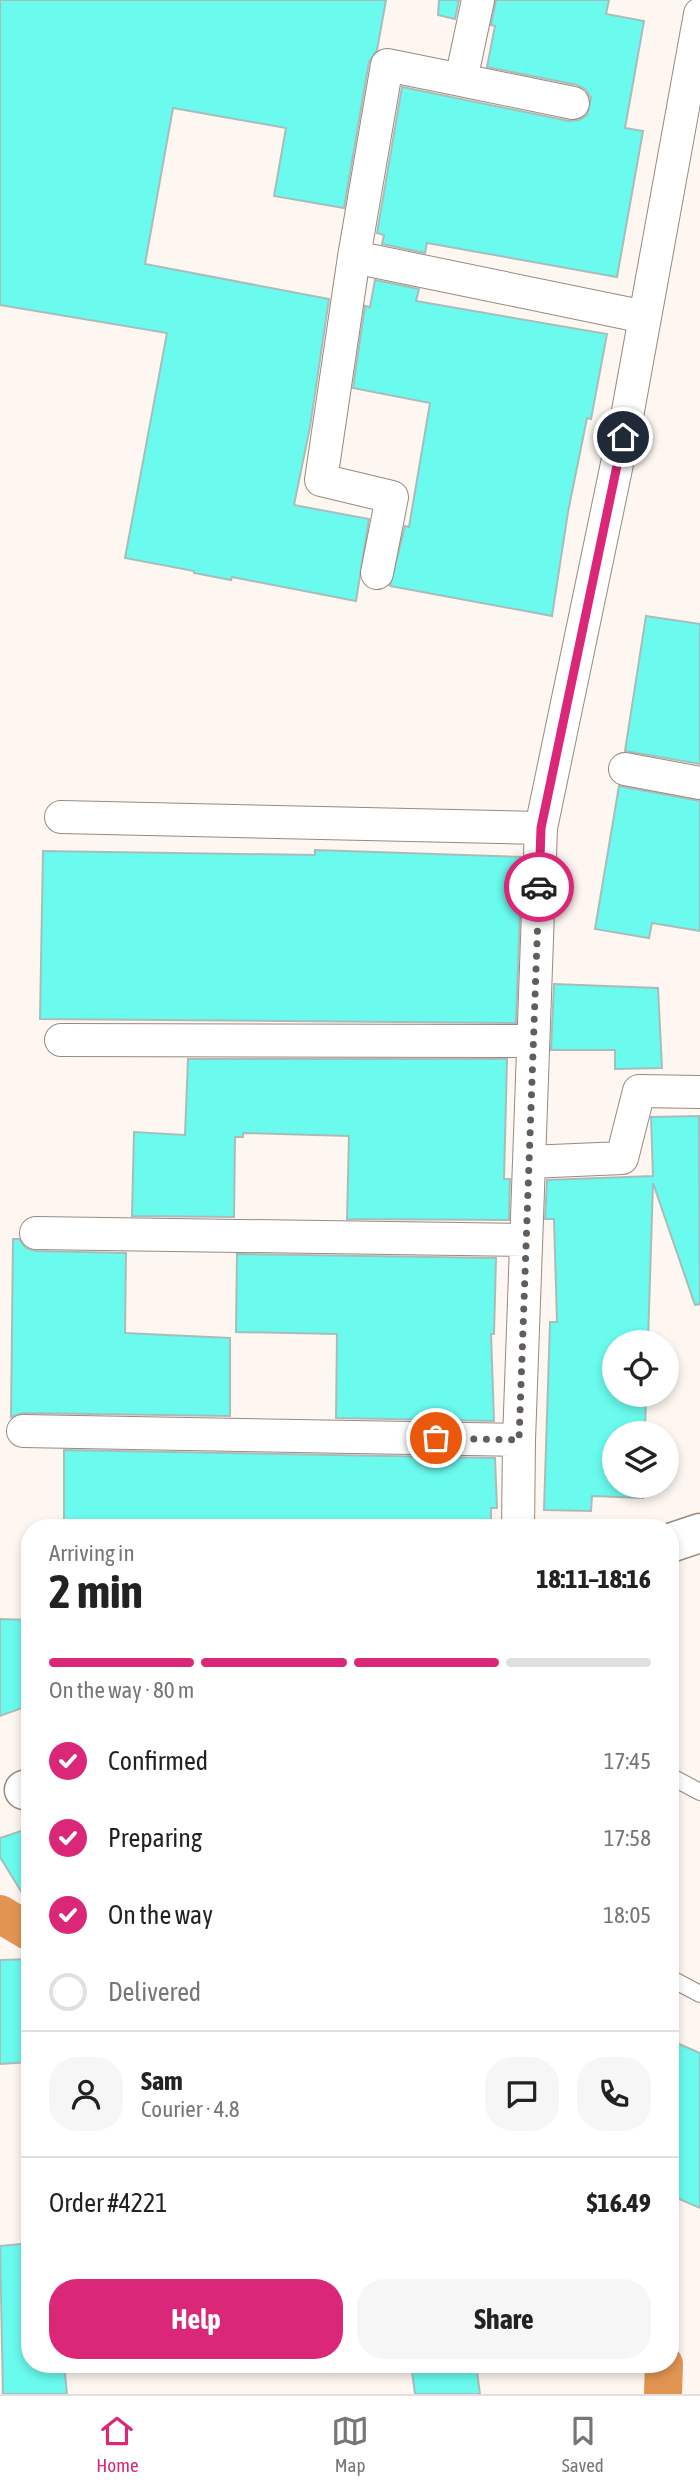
<!DOCTYPE html>
<meta charset="utf-8">
<style>
body{margin:0;font-family:"Asap Condensed",sans-serif;background:#f6f6f6;color:#222;height:100vh;display:flex;flex-direction:column;font-size:26px;white-space:nowrap}
*{box-sizing:border-box;margin:0}
p{font-size:23px;color:#767676}
.icon{flex:none;width:38px;height:38px;fill:none;stroke:currentColor;stroke-width:2;stroke-linecap:round;stroke-linejoin:round}
.map{position:relative;flex:1;overflow:hidden}
.side{position:absolute;left:21px;top:1519px;width:658px;height:854px;display:flex;flex-direction:column;background:#fff;border-radius:28px;box-shadow:0 4px 10px #0003}
.side>*{flex:none}
.fabs{position:absolute;left:602px;top:1330px;display:grid;gap:14px}
.fabs a{display:grid;place-items:center;width:77px;height:77px;border-radius:50%;background:#fff;box-shadow:0 4px 10px #0003;font-size:35px}
.pin{position:absolute;display:grid;place-items:center;width:60px;height:60px;color:#fff;margin:-30px;border:4px solid #fff;border-radius:50%;box-shadow:0 2px 7px #0007}
.courier{position:absolute;display:grid;place-items:center;width:70px;height:70px;margin:-35px;border:5px solid #db2777;border-radius:50%;background:#fff;color:#222;box-shadow:0 2px 9px #0007}
.headline em{font-style:normal;font-weight:700}
.headline div{display:flex;flex-direction:column-reverse}
.headline{display:flex;align-items:center;justify-content:space-between;height:119px;padding:0 28px}
h1{font-size:46px;font-weight:700;line-height:52px}
.bar{display:grid;grid-template-columns:repeat(4,1fr);gap:10px 7px;align-content:center;height:84px;padding:0 28px}
.bar i{height:9px;border-radius:5px;background:#e0e0e0}
.bar .active{background:#db2777}
.bar p{grid-column:span 4}
.line{display:flex;align-items:center;gap:18px;padding:0 28px;border-top:2px solid #e0e0e0}
.line div{flex:1}
.round{display:grid;place-items:center;flex:none;width:74px;height:74px;border-radius:28px;background:#f6f6f6}
ol{padding:0 28px;list-style:none}
li{display:flex;align-items:center;gap:21px;height:77px}
li p{margin-inline-start:auto}
li .icon{padding:7px;border-radius:50%;background:#db2777;color:#fff;stroke-width:4}
li:last-child{color:#767676}
li i{width:38px;height:38px;border:4px solid #e0e0e0;border-radius:50%}
.primary-button{display:flex;gap:14px;margin-top:auto;padding:14px 28px}
.primary-button a{flex:1;height:80px;border-radius:28px;background:#db2777;color:#fff;font-size:28px;font-weight:700;line-height:80px;text-align:center}
.primary-button a+a{background:#f6f6f6;color:#222}
.tab-bar{display:flex;justify-content:space-around;align-items:center;height:98px;border-top:2px solid #e0e0e0;background:#fff;font-size:19px;color:#767676}
.tab-bar a{display:grid;justify-items:center;gap:4px}
.tab-bar .active{color:#db2777}
.map>svg:first-child{display:block}
</style>
<div class="map">
<svg width="700" height="2394" viewBox="0 0 700 2394">
<rect width="100%" height="100%" fill="#fdf6f1"/>
<g fill="none" stroke-linecap="round" stroke-linejoin="round">
<path stroke="#e29552" stroke-width="38" d="M0,1914L30,1932
M663,2394L664,2364"/>
</g>
<path fill="#6afaee" stroke="#a8bdbb" stroke-width="2" d="M0,0H386L377,50L369,62L344,208L274,196L286,128L173,108L145,264L329,299L310,427L294,505L369,519L356,601L232,577L231,580L194,573V571L125,558L167,333L0,305Z
M439,0H459L455,19L438,15Z
M496,0H609L606,14L644,21L625,128L643,131L617,277L427,243L425,253L382,244L384,235L377,233L402,87L569,121L579,120L587,115L591,98L586,90L577,85L487,67L495,26L491,25Z
M375,280L419,289L416,301L607,334L591,419L587,418L568,512L552,616L390,586L405,526L409,527L430,403L353,388L365,306L370,307Z
M646,616L700,624V764L625,751Z
M619,786L700,801V931L652,923L649,938L595,929Z
M315,850L522,857L516,1023L40,1019L43,851L315,855Z
M554,984L658,988L662,1068L615,1069V1050H551Z
M188,1059H507L504,1179H510L509,1220L347,1219L349,1136L243,1133V1137H235L234,1217L132,1216L134,1132L185,1135Z
M699,1116L700,1304L695,1305L653,1183L648,1342H614V1395H646L645,1433H614V1486H644L643,1498L592,1496L591,1511L544,1510L550,1322H557L554,1219H545L547,1180L653,1176L651,1117Z
M13,1239H19L26,1248L36,1251L126,1253L125,1333L230,1338V1416L23,1413L11,1417Z
M237,1254L496,1258L494,1334H491L494,1421L336,1418L337,1334L236,1332Z
M64,1450L495,1458L497,1508H491V1528H64Z
M0,1619L30,1620V1705L0,1716Z
M30,1828V1906L0,1857V1838Z
M30,1959V2062L0,2064V1960Z
M670,2040L700,2053V2208L670,2195Z
M30,2243V2364H64L67,2394H3L0,2246Z
M411,2364H476L480,2394H415Z"/>
<g fill="none" stroke-linecap="round" stroke-linejoin="round">
<g stroke="#988a7f" stroke-width="18">
<path id="service" d="M670,1776L700,1792
M670,1978L700,1994"/>
</g>
<g stroke="#988a7f" stroke-width="34">
<path id="minor" d="M478,0L461,80L573,103
M354,257L387,65L461,80
M377,573L392,497L321,480L354,257L645,317
M625,769L700,783
M61,817L541,828
M61,1040L533,1041
M529,1162L622,1158L639,1091L700,1092
M36,1233L526,1240
M23,1431L519,1440
M518,1528L519,1440L541,828L628,411L700,14"/>
</g>
<g stroke="#988a7f" stroke-width="41">
<path id="tertiary" d="M670,1543L700,1533
M24,1790L30,1788"/>
</g>
<use href="#service" stroke="#fff" stroke-width="16"/>
<use href="#minor" stroke="#fff" stroke-width="32"/>
<use href="#tertiary" stroke="#fff" stroke-width="38"/>
</g>
<g fill="none" stroke-linecap="round" stroke-linejoin="round">
<path stroke="#635d59" stroke-width="7" stroke-dasharray="0 12.6" d="M436,1438L519,1440L539,887"/>
<path stroke="#db2777" stroke-width="9" d="M539,887L541,828L623,437"/>
</g>
</svg>
<div class="fabs">
<a><svg class="icon" aria-label="locate" viewBox="0 0 24 24"><circle cx="12" cy="12" r="6"/><path d="M12 2v4M12 18v4M2 12h4M18 12h4"/></svg></a>
<a><svg class="icon" aria-label="layers" viewBox="0 0 24 24"><path d="M12 4l9 5-9 5-9-5zM3 14l9 5 9-5"/></svg></a>
</div>
<div class="pin" style="left:436px;top:1438px;background:#ea580c"><svg class="icon" aria-label="bag" viewBox="0 0 24 24"><path d="M5 8h14l-1 12H6zM9 8a3 3 0 0 1 6 0"/></svg></div>
<div class="pin" style="left:623px;top:437px;background:#1f2937"><svg class="icon" aria-label="home" viewBox="0 0 24 24"><path d="M3 11l9-7 9 7M6 9v11h12V9"/></svg></div>
<div class="courier" style="left:539px;top:887px"><svg class="icon" aria-label="car" viewBox="0 0 24 24"><path d="M5 17H2v-5l4-1 3-4h7l3 4 3 1v5h-3M9 17h6M6 11h13"/><circle cx="7" cy="17" r="2"/><circle cx="17" cy="17" r="2"/></svg></div>
<section class="side">
<div class="headline"><div><h1>2 min</h1><p>Arriving in</p></div><em>18:11–18:16</em></div>
<div class="bar"><i class="active"></i><i class="active"></i><i class="active"></i><i></i><p>On the way · 80 m</p></div>
<ol>
<li><svg class="icon" aria-label="check" viewBox="0 0 24 24"><path d="M5 12l5 5 9-10"/></svg>Confirmed<p>17:45</p></li>
<li><svg class="icon" aria-label="check" viewBox="0 0 24 24"><path d="M5 12l5 5 9-10"/></svg>Preparing<p>17:58</p></li>
<li><svg class="icon" aria-label="check" viewBox="0 0 24 24"><path d="M5 12l5 5 9-10"/></svg>On the way<p>18:05</p></li>
<li><i></i>Delivered</li>
</ol>
<div class="line" style="height:126px"><a class="round"><svg class="icon" aria-label="person" viewBox="0 0 24 24"><circle cx="12" cy="8" r="4"/><path d="M4 21q1-7 8-7t8 7"/></svg></a><div><b>Sam</b><p>Courier · 4.8</p></div><a class="round"><svg class="icon" aria-label="chat" viewBox="0 0 24 24"><path d="M4 5h16v11H9l-5 4z"/></svg></a><a class="round"><svg class="icon" aria-label="phone" viewBox="0 0 24 24"><path d="M5 4h4l2 5-3 2q2 4 5 5l2-3 5 2v4C11 20 4 13 5 4z"/></svg></a></div>
<div class="line" style="height:91px"><div>Order #4221</div><b>$16.49</b></div>
<div class="primary-button"><a>Help</a><a>Share</a></div>
</section>
</div>
<nav class="tab-bar">
<a class="active"><svg class="icon" aria-label="home" viewBox="0 0 24 24"><path d="M3 11l9-7 9 7M6 9v11h12V9"/></svg>Home</a>
<a><svg class="icon" aria-label="map" viewBox="0 0 24 24"><path d="M3 6l6-2 6 2 6-2v14l-6 2-6-2-6 2zM9 4v14M15 6v14"/></svg>Map</a>
<a><svg class="icon" aria-label="saved" viewBox="0 0 24 24"><path d="M7 4h10v16l-5-4-5 4z"/></svg>Saved</a>
</nav>
